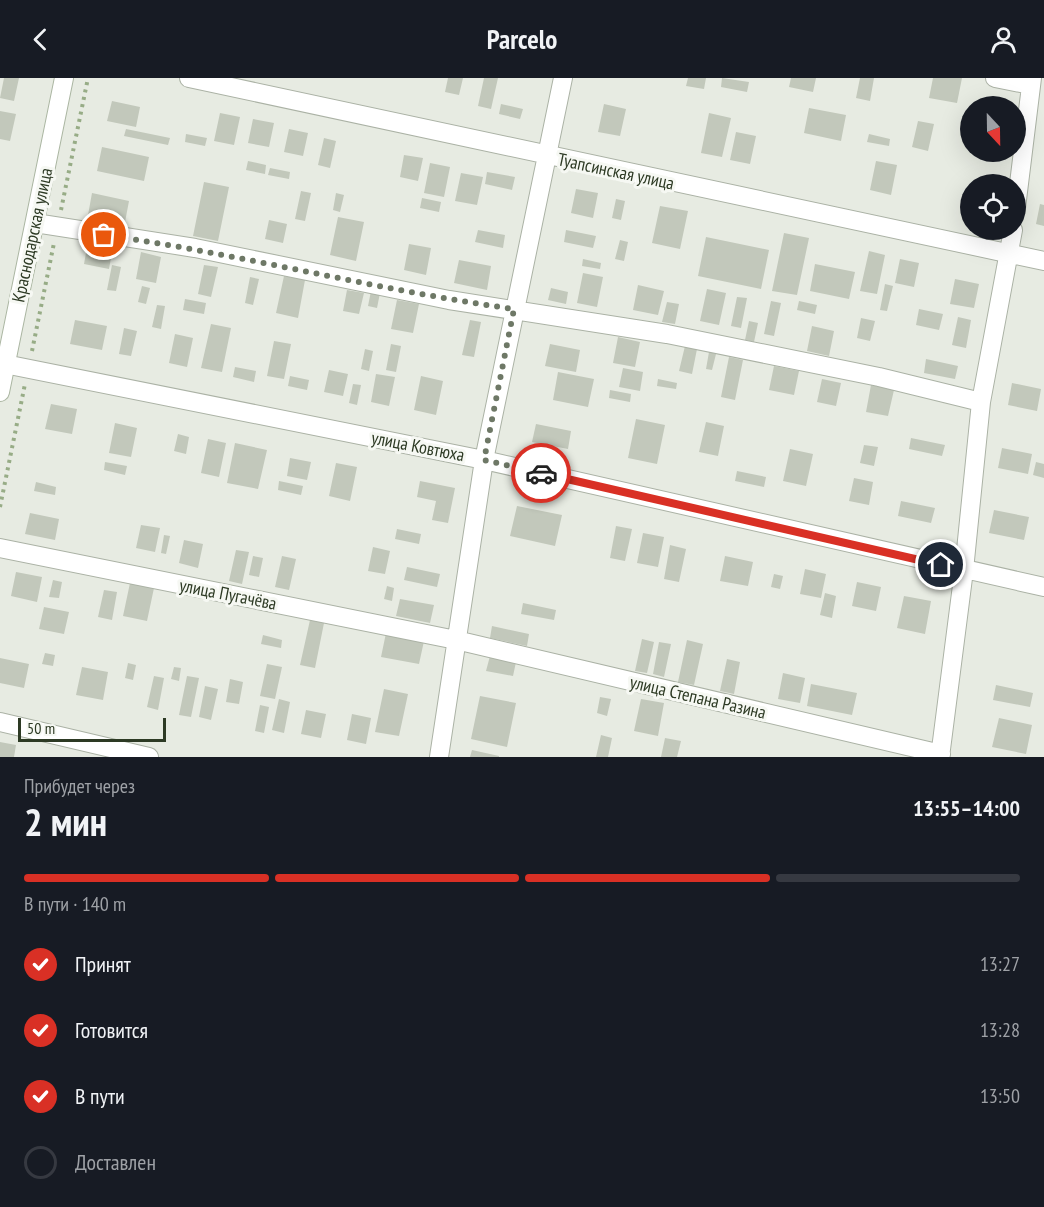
<!DOCTYPE html>
<html lang="ru">
<meta charset="utf-8">
<style>
body{margin:0;font-family:"PT Sans Narrow",sans-serif;background:#20242c;color:#f1f3f6;height:100vh;display:flex;flex-direction:column;font-size:22px;white-space:nowrap}
*{box-sizing:border-box;margin:0}
p{font-size:20px;color:#9ea1a6}
.icon{flex:none;width:33px;height:33px;fill:none;stroke:currentColor;stroke-width:2;stroke-linecap:round;stroke-linejoin:round}
.map{position:relative;height:679px;overflow:hidden}
.details{display:flex;flex-direction:column;background:#171b24;flex:1}
.details>*{flex:none}
.needle{width:39px;rotate:158deg}
.buttons{position:absolute;left:960px;top:18px;display:grid;gap:12px}
.buttons a{display:grid;place-items:center;width:66px;height:66px;border-radius:50%;background:#171b24;box-shadow:0 6px 24px #0002;font-size:30px}
.scale{position:absolute;left:18px;bottom:15px;width:148px;box-sizing:border-box;padding-left:6px;border:3px solid #2d3a24;border-top:0;font-size:16px;line-height:21px;white-space:nowrap;color:#2d3a24;-webkit-text-stroke:4px #f6f8f3;paint-order:stroke}
.pin{position:absolute;display:grid;place-items:center;width:51px;height:51px;color:#fff;margin:-26px;border:3px solid #fff;border-radius:50%;box-shadow:0 2px 6px #0007}
.courier{position:absolute;display:grid;place-items:center;width:60px;height:60px;margin:-30px;border:4px solid #d93025;border-radius:50%;background:#fff;color:#222;box-shadow:0 2px 8px #0007}
.summary em{font-style:normal;font-weight:700}
.summary div{display:flex;flex-direction:column-reverse}
.summary{display:flex;align-items:center;justify-content:space-between;height:102px;padding:0 24px}
h1{font-size:39px;font-weight:700;line-height:45px}
.bar{display:grid;grid-template-columns:repeat(4,1fr);gap:9px 6px;align-content:center;height:72px;padding:0 24px}
.bar i{height:8px;border-radius:4px;background:#363941}
.bar .on{background:#d93025}
.bar p{grid-column:span 4}
ol{padding:0 24px;list-style:none}
li{display:flex;align-items:center;gap:18px;height:66px}
li p{margin-inline-start:auto}
li .icon{padding:6px;border-radius:50%;background:#d93025;color:#fff;stroke-width:4}
li:last-child{color:#9ea1a6}
li i{width:33px;height:33px;border:3px solid #363941;border-radius:50%}
header{display:flex;justify-content:space-between;align-items:center;height:78px;padding:0 24px;background:#171b24;font-size:27px;font-weight:700}
.map>svg:first-child{display:block}
</style>
<header><svg class="icon" aria-label="back" viewBox="0 0 24 24"><path d="M15 5l-7 7 7 7"/></svg>Parcelo<svg class="icon" aria-label="person" viewBox="0 0 24 24"><circle cx="12" cy="8" r="4"/><path d="M4 21q1-7 8-7t8 7"/></svg></header>
<div class="map">
<svg width="1044" height="679" viewBox="0 0 1044 679">
<rect width="100%" height="100%" fill="#e7ebe2"/>
<path fill="#c2c8bb" d="M4,0H19L14,23L0,20Z
M448,0H463L459,17L445,14Z
M484,0H498L491,31L478,28Z
M688,0H706L704,11L686,8Z
M722,0L749,4L747,14L721,9Z
M791,0H816L813,14L789,9Z
M860,0H874L870,23L856,20Z
M933,0H962L957,25L929,20Z
M112,23L140,29L136,49L107,43Z
M501,26L523,31L520,41L499,36Z
M604,26L626,31L620,58L598,54Z
M809,30L846,37L841,63L804,55Z
M0,33L16,36L10,63L0,61Z
M220,35L240,39L234,67L214,63Z
M709,35L731,40L722,79L701,75Z
M253,41L274,45L269,69L248,65Z
M918,43L934,46L928,73L912,69Z
M126,51L170,60L168,67L124,58Z
M289,51L308,55L303,78L284,74Z
M736,54L756,58L750,86L730,82Z
M186,56L207,60L205,68L185,64Z
M869,56L890,61L889,68L867,64Z
M324,60L336,63L330,90L318,87Z
M102,69L149,79L144,103L97,93Z
M404,77L423,80L418,103L400,99Z
M248,83L266,87L265,96L246,92Z
M876,83L897,87L891,117L870,112Z
M430,85L450,89L444,119L424,115Z
M270,90L290,94L289,101L268,97Z
M487,94L515,99L512,112L485,106Z
M461,95L483,99L477,127L455,123Z
M204,104L229,109L218,163L193,158Z
M967,109H970V131L963,130Z
M576,111L598,115L593,140L571,135Z
M301,113L311,115L305,143L295,141Z
M92,115L129,123L125,144L88,137Z
M336,115L344,117L340,134L333,132Z
M422,120L441,124L439,134L420,130Z
M616,121L625,123L621,142L612,140Z
M1040,126L1044,127V148L1036,146Z
M660,128L688,133L680,171L652,165Z
M338,139L364,144L356,183L330,177Z
M269,142L287,146L283,165L265,161Z
M478,152L505,157L503,170L475,164Z
M566,152L596,158L593,170L564,164Z
M784,155L809,160L797,217L772,213Z
M706,159L769,172L761,211L698,198Z
M620,162L628,164L624,183L615,181Z
M88,164L113,169L109,191L84,186Z
M409,166L431,170L426,197L404,192Z
M869,173L885,177L877,216L860,213Z
M141,174L161,179L156,205L136,201Z
M583,181L601,185L600,191L582,188Z
M900,181L919,185L914,209L895,205Z
M459,182L491,188L487,212L454,205Z
M815,186L855,194L849,221L810,213Z
M112,187L121,189L116,213L107,212Z
M204,187L218,189L211,219L198,216Z
M583,195L603,199L597,229L577,225Z
M284,198L305,202L298,240L276,235Z
M250,199L259,201L253,227L245,225Z
M955,201L979,206L974,230L950,226Z
M885,206L893,208L887,233L880,232Z
M638,207L664,213L658,237L633,232Z
M142,208L150,210L146,226L138,224Z
M551,210L568,214L566,226L548,222Z
M707,211L726,215L719,247L700,243Z
M347,212L364,215L359,236L343,233Z
M371,213L380,215L377,230L368,228Z
M737,219L747,220L741,250L731,248Z
M185,221L206,225L204,236L183,232Z
M397,222L419,226L413,255L391,251Z
M771,223L781,225L774,258L764,256Z
M799,223L817,227L815,236L797,232Z
M667,224L679,226L675,246L662,244Z
M157,227L165,228L161,251L152,249Z
M919,231L943,236L939,252L916,247Z
M958,239L971,242L966,270L952,267Z
M861,240L875,243L870,263L857,260Z
M75,242L107,248L102,272L70,266Z
M470,242L481,244L474,279L462,277Z
M749,243L758,245L754,264L745,262Z
M211,246L231,250L222,294L201,290Z
M812,248L834,253L829,278L807,273Z
M124,250L137,253L131,278L119,276Z
M175,256L193,260L187,289L169,285Z
M618,259L640,264L635,289L613,285Z
M274,263L291,266L284,301L267,298Z
M391,266L401,268L396,294L386,292Z
M550,266L580,272L576,294L545,288Z
M685,268L697,271L692,296L679,293Z
M365,271L373,273L369,293L361,291Z
M709,274L716,276L712,292L706,291Z
M729,279L743,282L735,322L721,319Z
M926,281L958,288L955,301L924,295Z
M774,288L799,293L794,317L769,312Z
M235,289L256,293L254,304L233,299Z
M623,290L643,294L640,313L619,309Z
M329,292L348,296L343,318L324,314Z
M558,294L594,301L588,329L553,322Z
M376,296L395,299L389,328L371,324Z
M290,298L309,302L307,312L288,308Z
M421,298L443,303L436,337L414,332Z
M658,301L677,305L676,311L657,308Z
M822,301L841,305L836,328L817,324Z
M1012,305L1041,311L1037,333L1008,327Z
M353,306L361,307L357,327L349,325Z
M871,307L894,312L888,338L866,334Z
M610,312L631,316L630,324L609,320Z
M51,326L77,331L72,356L45,351Z
M636,341L665,347L657,386L628,380Z
M706,344L724,348L718,378L699,374Z
M115,345L137,350L131,379L109,375Z
M536,346L571,353L568,371L532,364Z
M178,356L189,359L186,376L174,373Z
M911,360L945,367L942,378L909,371Z
M208,361L226,365L219,399L201,395Z
M235,365L267,372L258,411L227,405Z
M864,367L878,369L874,388L860,385Z
M1002,370L1032,376L1028,396L998,390Z
M790,371L813,376L806,408L783,403Z
M290,380L311,384L307,402L287,398Z
M105,384L127,388L125,397L104,392Z
M1036,384L1044,386V400L1033,397Z
M336,385L357,389L350,423L329,418Z
M737,393L766,399L764,409L735,403Z
M854,400L873,404L869,427L849,423Z
M279,403L303,408L301,417L278,412Z
M420,403L455,410L448,445L432,442L436,423L417,419Z
M36,404L56,409L55,417L34,413Z
M901,423L935,430L931,445L898,438Z
M517,428L562,437L555,468L510,458Z
M994,432L1029,439L1024,462L989,455Z
M30,435L59,441L55,462L25,456Z
M141,447L160,450L155,474L136,470Z
M616,448L632,451L625,483L610,480Z
M397,451L421,456L419,466L395,461Z
M643,455L664,459L658,489L637,485Z
M164,457L170,458L166,476L161,475Z
M184,462L203,466L198,490L179,485Z
M670,467L686,471L679,504L664,501Z
M373,469L390,473L385,496L368,493Z
M236,472L249,474L242,506L229,503Z
M253,478L263,480L259,499L249,497Z
M282,478L296,481L289,512L275,509Z
M725,478L753,484L748,508L720,503Z
M407,489L440,496L437,509L404,502Z
M805,491L826,496L821,520L800,516Z
M16,494L42,499L37,524L11,518Z
M774,496L783,498L780,511L771,509Z
M53,502L62,504L59,520L49,519Z
M857,504L881,509L876,533L852,528Z
M130,505L154,510L147,543L123,538Z
M387,508L394,510L392,523L384,521Z
M104,512L117,514L112,542L98,539Z
M825,515L836,518L832,540L820,537Z
M904,518L931,523L925,556L897,550Z
M400,521L434,527L430,545L396,538Z
M523,525L556,532L554,542L521,536Z
M44,529L69,534L64,556L39,551Z
M310,542L324,545L315,590L300,587Z
M492,548L529,556L527,568L490,560Z
M386,555L424,563L419,586L381,579Z
M263,557L282,562L281,570L261,566Z
M642,561L654,564L647,595L635,593Z
M687,562L703,566L694,607L678,604Z
M659,564L671,566L664,599L653,596Z
M45,575L55,577L53,588L42,586Z
M490,578L516,584L513,598L486,593Z
M0,580L29,586L24,610L0,605Z
M727,581L740,584L734,616L720,613Z
M128,585L136,587L133,602L125,600Z
M267,586L282,589L275,621L260,618Z
M82,589L108,594L103,622L76,617Z
M174,589L181,590L179,603L171,601Z
M783,595L805,600L800,625L778,621Z
M154,598L164,600L158,632L147,629Z
M187,598L199,600L191,639L179,637Z
M230,601L243,604L239,626L226,624Z
M811,606L857,615L852,637L807,628Z
M996,607L1033,615L1030,629L993,622Z
M205,608L218,611L211,642L199,639Z
M384,611L408,616L399,658L375,654Z
M480,618L516,625L507,669L471,661Z
M600,619L611,621L607,638L597,635Z
M279,621L290,624L284,655L272,652Z
M641,621L664,625L658,658L634,653Z
M260,627L269,629L264,655L255,653Z
M306,632L326,636L321,660L301,656Z
M352,636L371,640L366,666L347,662Z
M999,640L1032,647L1026,676L992,669Z
M601,657L612,660L608,679H596Z
M665,660L681,663L677,679H661Z
M0,664L16,667L14,679H0Z
M472,672L499,678V679H470Z"/>
<g fill="none" stroke-linecap="round" stroke-linejoin="round">
<g stroke="#abb2a5" stroke-width="20">
<path id="minor" d="M189,0L1044,183
M995,0L1031,7
M1016,130L1032,0
M35,145L195,170L449,222L667,256L879,299L981,324
M0,285L484,382L1044,509
M0,470L456,562L941,676
M0,644L149,679
M439,679L484,382L563,0
M940,679L964,492L981,324L1013,152"/>
</g>
<g stroke="#abb6a2" stroke-width="20">
<path id="secondary" d="M0,314L64,0"/>
</g>
<path stroke="#97ac86" stroke-width="4" stroke-dasharray="3 4.5" stroke-linecap="butt" d="M61,132L88,0
M32,273L54,165
M0,429L25,306"/>
<use href="#minor" stroke="#fff" stroke-width="18"/>
<use href="#secondary" stroke="#fff" stroke-width="18"/>
</g>
<g fill="none" stroke-linecap="round" stroke-linejoin="round">
<path stroke="#6e7866" stroke-width="6" stroke-dasharray="0 10.8" d="M104,157C241,176 376,212 514,231L484,382L541,395"/>
<path stroke="#d93025" stroke-width="8" d="M541,395L941,487"/>
</g>
<g text-anchor="middle" dominant-baseline="central" stroke-width="6" stroke-linejoin="round" paint-order="stroke">
<g font-size="18" fill="#2d3a24" stroke="#f6f8f3">
<text transform="translate(616 93) rotate(12)">Туапсинская улица</text>
<text transform="translate(32 157) rotate(-78)">Краснодарская улица</text>
<text transform="translate(418 368) rotate(11)">улица Ковтюха</text>
<text transform="translate(228 516) rotate(11)">улица Пугачёва</text>
<text transform="translate(698 619) rotate(13)">улица Степана Разина</text>
</g>
</g>
</svg>
<div class="buttons">
<a><svg class="needle" viewBox="-14 -14 28 28"><path d="M0-13l5 13h-10z" fill="#e53935"/><path d="M0 13l5-13h-10z" fill="#9ea1a6"/></svg></a>
<a><svg class="icon" aria-label="locate" viewBox="0 0 24 24"><circle cx="12" cy="12" r="6"/><path d="M12 2v4M12 18v4M2 12h4M18 12h4"/></svg></a>
</div>
<div class="scale">50 m</div>
<div class="pin" style="left:104px;top:157px;background:#ea580c"><svg class="icon" aria-label="bag" viewBox="0 0 24 24"><path d="M5 8h14l-1 12H6zM9 8a3 3 0 0 1 6 0"/></svg></div>
<div class="pin" style="left:941px;top:487px;background:#1f2937"><svg class="icon" aria-label="home" viewBox="0 0 24 24"><path d="M3 11l9-7 9 7M6 9v11h12V9"/></svg></div>
<div class="courier" style="left:541px;top:395px"><svg class="icon" aria-label="car" viewBox="0 0 24 24"><path d="M5 17H2v-5l4-1 3-4h7l3 4 3 1v5h-3M9 17h6M6 11h13"/><circle cx="7" cy="17" r="2"/><circle cx="17" cy="17" r="2"/></svg></div>
</div>
<section class="details">
<div class="summary"><div><h1>2 мин</h1><p>Прибудет через</p></div><em>13:55–14:00</em></div>
<div class="bar"><i class="on"></i><i class="on"></i><i class="on"></i><i></i><p>В пути · 140 m</p></div>
<ol>
<li><svg class="icon" aria-label="check" viewBox="0 0 24 24"><path d="M5 12l5 5 9-10"/></svg>Принят<p>13:27</p></li>
<li><svg class="icon" aria-label="check" viewBox="0 0 24 24"><path d="M5 12l5 5 9-10"/></svg>Готовится<p>13:28</p></li>
<li><svg class="icon" aria-label="check" viewBox="0 0 24 24"><path d="M5 12l5 5 9-10"/></svg>В пути<p>13:50</p></li>
<li><i></i>Доставлен</li>
</ol>
</section>
